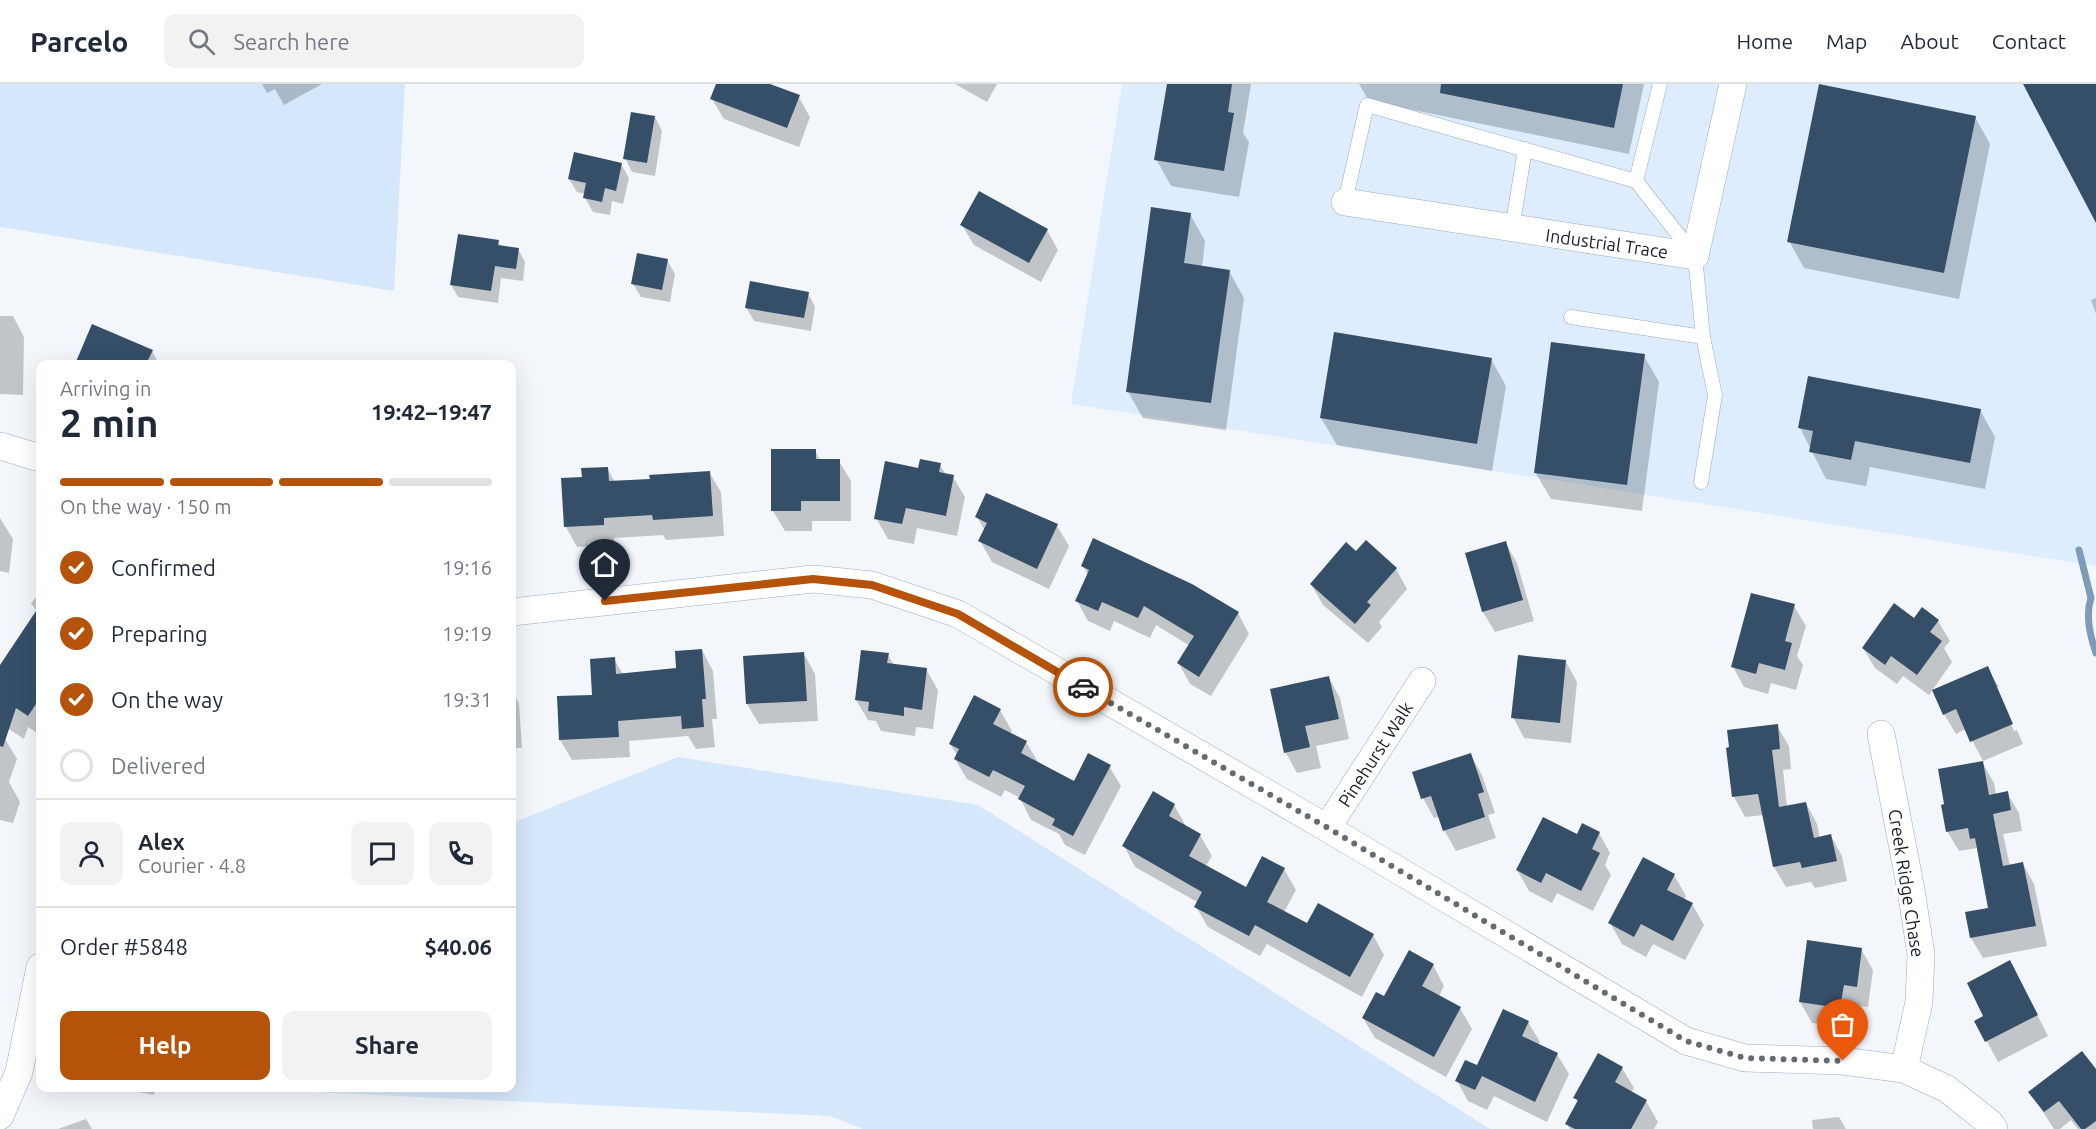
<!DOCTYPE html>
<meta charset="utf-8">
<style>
body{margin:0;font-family:Ubuntu,sans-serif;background:#f2f2f3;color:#1f2937;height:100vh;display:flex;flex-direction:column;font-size:22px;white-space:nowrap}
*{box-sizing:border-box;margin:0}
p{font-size:20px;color:#747a83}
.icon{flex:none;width:33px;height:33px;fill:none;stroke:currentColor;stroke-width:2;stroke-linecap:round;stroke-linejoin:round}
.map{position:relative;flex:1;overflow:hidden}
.drawer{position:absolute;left:36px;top:276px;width:480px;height:732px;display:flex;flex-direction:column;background:#fff;border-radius:12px;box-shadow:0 6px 24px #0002}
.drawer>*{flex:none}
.pin{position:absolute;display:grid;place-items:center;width:51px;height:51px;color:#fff;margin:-62px -26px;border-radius:50% 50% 50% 0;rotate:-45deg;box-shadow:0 0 6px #0007}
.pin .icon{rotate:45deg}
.courier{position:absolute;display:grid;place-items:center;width:60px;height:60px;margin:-30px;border:4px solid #b45309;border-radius:50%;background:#fff;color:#222;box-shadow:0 2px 8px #0007}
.overview em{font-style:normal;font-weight:600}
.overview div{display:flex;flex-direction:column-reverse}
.overview{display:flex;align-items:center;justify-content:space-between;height:102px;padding:0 24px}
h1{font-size:39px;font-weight:600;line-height:45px}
.bar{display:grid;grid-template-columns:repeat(4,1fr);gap:9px 6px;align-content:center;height:72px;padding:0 24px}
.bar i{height:8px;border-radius:4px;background:#e0e1e3}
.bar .selected{background:#b45309}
.bar p{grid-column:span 4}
.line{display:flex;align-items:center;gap:15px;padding:0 24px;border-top:2px solid #e0e1e3}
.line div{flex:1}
.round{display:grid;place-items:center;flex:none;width:63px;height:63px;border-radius:12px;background:#f2f2f3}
ol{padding:0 24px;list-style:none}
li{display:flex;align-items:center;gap:18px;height:66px}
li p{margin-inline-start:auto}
li .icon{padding:6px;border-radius:50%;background:#b45309;color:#fff;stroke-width:4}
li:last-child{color:#747a83}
li i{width:33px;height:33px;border:3px solid #e0e1e3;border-radius:50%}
.action{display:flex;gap:12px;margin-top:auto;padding:12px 24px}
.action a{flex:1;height:69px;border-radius:12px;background:#b45309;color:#fff;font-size:24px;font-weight:600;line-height:69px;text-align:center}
.action a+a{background:#f2f2f3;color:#1f2937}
header{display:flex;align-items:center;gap:36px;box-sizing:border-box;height:84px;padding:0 30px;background:#fff;border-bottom:2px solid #e0e1e3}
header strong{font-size:28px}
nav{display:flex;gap:33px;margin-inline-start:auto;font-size:21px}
.search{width:420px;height:54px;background:#f2f2f3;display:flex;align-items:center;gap:15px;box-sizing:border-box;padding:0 21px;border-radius:12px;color:#747a83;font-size:22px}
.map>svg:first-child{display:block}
</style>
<header>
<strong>Parcelo</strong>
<div class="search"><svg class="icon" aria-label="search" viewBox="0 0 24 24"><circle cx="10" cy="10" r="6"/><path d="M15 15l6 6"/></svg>Search here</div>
<nav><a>Home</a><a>Map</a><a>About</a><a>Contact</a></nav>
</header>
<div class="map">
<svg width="2096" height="1045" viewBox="0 0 2096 1045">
<rect width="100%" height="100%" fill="#f3f7fb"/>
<path fill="#ddedfd" d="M1122,0H2096V482L1071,320Z"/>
<path fill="#d5e7fa" d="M0,0H405L394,207L0,143Z
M678,673L978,721L1490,1045H863L830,1032L227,1004H512V739Z"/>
<path fill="#0003" d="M262,0H322L284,21L275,5L267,9Z
M718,0H765L798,12L810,33L799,63L724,35L712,15Z
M955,0H997L987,18Z
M1168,0H1251L1243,49L1249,58L1239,113L1171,102L1156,75Z
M1359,0H1644L1629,70L1369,17Z
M655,33L662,47L655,92L632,88L625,74Z
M1975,33L1990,60L1959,215L1804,184L1789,157Z
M621,80L629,94L623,120L612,117L610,131L593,128L585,114L586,110L577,108L569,95Z
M1190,130L1205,157L1202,183L1229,187L1244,214L1226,346L1143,334L1128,308Z
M962,141L1047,146L1058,166L1041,198L974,161Z
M498,157L501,163L518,165L525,178L523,197L501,194L498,219L458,213L451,201Z
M667,176L675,190L670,218L641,213L633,200Z
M808,209L815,223L811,247L754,237L746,223Z
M2096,214V230L2091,216Z
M0,232H13L24,253L23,311L0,310Z
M93,242L152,267L159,280H76Z
M1644,272L1659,298L1642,427L1551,415L1535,388Z
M1491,275L1506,302L1492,387L1337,361L1321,334Z
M1980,326L1995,353L1985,405L1870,383L1866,402L1826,395L1800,344Z
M773,367H815L821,377H839L851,397V437H812V447H785L773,427Z
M940,381L946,391L953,393L965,413L957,452L917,444L914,460L888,455L876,434L919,386Z
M607,384L615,398L651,396L709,388L721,408L724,452L666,456L663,451L614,454L615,461L577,463L566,443L583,394Z
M512,425L516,477H512Z
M977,433L1057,442L1069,462L1049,505L992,478L980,457L985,447Z
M0,434L13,455L9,489L0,487Z
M1505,458L1517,479L1534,537L1495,548L1483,528L1467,470Z
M1357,469L1396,485L1407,505L1379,538L1382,543L1368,559L1323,521L1311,500Z
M1083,482L1238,529L1249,550L1211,612L1190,600L1179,580L1190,562L1156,541L1150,554L1114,537L1110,547L1088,537L1077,517L1088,491Z
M40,509V651L28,643L24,655L0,639V584L37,528L31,519Z
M1794,522L1806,542L1797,572L1803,581L1796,606L1771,599L1768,610L1744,603L1733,583Z
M1938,537L1950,557L1944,564L1952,578L1929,611L1903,592L1897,600L1875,584L1863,564Z
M702,566L713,587L717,635H712L715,663L696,665L688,652L629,657L630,673L572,676L560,656L593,612L614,575L623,590L678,586Z
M804,570L815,590L818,637L759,640L747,620Z
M888,571L894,581L926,585L938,606L933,645L916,643L915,652L881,647L876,637L868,636L856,616Z
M1566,578L1577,598L1571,659L1524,654L1513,633Z
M1987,584L1999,603H1995L2014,647L2017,646L2023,660L1983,677L1966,645L1956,650L1944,630Z
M1329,594L1340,614L1349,655L1316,662L1321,684L1297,689L1286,669Z
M512,606L519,620L522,664H514L516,697H512Z
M1000,626L1012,647L1010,650L1026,658L1038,678L1074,699L1109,682L1121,702L1085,771L1065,761L1059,750L1031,736L1020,714L1005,706L1001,713L967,695L955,675L957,671L950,660Z
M1777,642L1789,662L1791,685L1783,686L1787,723L1806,719L1817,740L1820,754L1831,752L1842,772L1847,797L1815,804L1811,798L1786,803L1774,783L1764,731L1745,733L1734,713Z
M0,653L5,655L17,675L9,698L20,718L13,739L0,736Z
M1470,670L1482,691L1495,729L1488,731L1496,754L1456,767L1444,746L1440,733L1434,734L1423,714Z
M1982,678L1994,699L1996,711L2007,709L2019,729L2022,747L2003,750L2010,782L2023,780L2034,800L2047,862L1983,874L1971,854L1966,830L1990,825L1977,764L1959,767L1947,747Z
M1174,721L1186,742L1200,751L1212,772L1205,783L1246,805L1284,785L1296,806L1284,828L1307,841L1373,851L1384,871L1362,913L1267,860L1260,872L1208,843L1196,823L1199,819L1135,783L1124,762Z
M1599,749L1610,769L1605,781L1611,791L1593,827L1557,809L1552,819L1529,807L1517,786L1577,752Z
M1674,791L1686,812L1684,816L1692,820L1704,841L1685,876L1653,860L1646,873L1622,860L1610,839Z
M1861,865L1873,886L1868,923L1855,921L1851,944L1812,939L1800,918Z
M1433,881L1444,902L1439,912L1460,924L1472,945L1446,993L1375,954L1363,934L1385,915Z
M2021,899L2048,952L1998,978L1976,937L1985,932Z
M1528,938L1540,958L1539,961L1557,970L1569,990L1547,1038L1494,1012L1487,1026L1468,1017L1457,997L1478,983Z
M1622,984L1634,1004L1631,1009L1646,1017L1658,1038L1654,1045H1570L1567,1040L1578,1019L1575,1014Z
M2096,988V1045H2078L2071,1036L2060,1045H2054L2030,1008Z
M117,1004H155L154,1011Z
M1839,1033L1846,1045H1813L1812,1036Z
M86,1035L92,1045H58Z"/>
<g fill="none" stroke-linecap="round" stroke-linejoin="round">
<path stroke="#7e9bb8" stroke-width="7" d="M2079,466L2091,514C2085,532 2090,552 2096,569"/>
</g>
<path fill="#354f69" d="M716,0H770L800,11L787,44L710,15Z
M1167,0H1232L1228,28L1234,29L1224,87L1154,76Z
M1441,0H1623L1614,44L1440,9Z
M1819,0L1976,32L1944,189L1787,158Z
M2023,0H2096V139Z
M631,28L655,32L647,79L623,75Z
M574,68L622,79L616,107L605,104L602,118L583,114L586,99L568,95Z
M979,107L1048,145L1029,179L960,141Z
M1151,123L1191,129L1184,179L1230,186L1211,319L1126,308Z
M458,150L499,156L498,161L519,164L516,185L495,182L491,207L450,201Z
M637,169L668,175L662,206L631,200Z
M750,197L809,208L804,234L745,224Z
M92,240L153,266L146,280H75Z
M1334,248L1492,274L1477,360L1320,334Z
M1551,258L1645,270L1627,401L1534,389Z
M1808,292L1981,325L1970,379L1855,357L1851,376L1809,368L1813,347L1798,344Z
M771,365H816V375H840V417H801V427H771Z
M920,375L941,379L939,388L954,391L946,432L906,424L902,440L874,435L885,377L918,384Z
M608,383L609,397L650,395L649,391L710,387L713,432L653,436L652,431L604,434V441L564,443L561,394L582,393L581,384Z
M986,409L1058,440L1037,485L978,457L987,439L975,433Z
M1093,454L1192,500L1239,528L1199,593L1177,579L1194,552L1144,522L1138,534L1102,518L1098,527L1075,517L1089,486L1081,482Z
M1366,456L1397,484L1367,518L1371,521L1355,540L1310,500L1346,458L1356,467Z
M1506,457L1523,516L1482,528L1465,469Z
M1751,509L1795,520L1785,557L1792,559L1785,586L1759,579L1756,590L1731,583Z
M1894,519L1914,534L1922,523L1939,536L1930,548L1942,557L1917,591L1891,572L1885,581L1862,564Z
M40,521V614L28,632L16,624L3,663L0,662V581Z
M702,565L706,615H702L704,643L682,645L681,632L618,637L619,653L559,656L557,612L592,611L590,575L615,573L616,590L676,584L675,567Z
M861,566L889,569L887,579L927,584L922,626L904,623V632L868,627L869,618L855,616Z
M804,568L807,617L746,620L743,572Z
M1518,571L1566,576L1560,639L1511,634Z
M1988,582L2013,640L1970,658L1956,625L1943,631L1932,606Z
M1329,592L1339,635L1305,642L1310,663L1284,669L1270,605Z
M974,611L1001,625L993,640L1027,657L1021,669L1074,697L1088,669L1111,681L1073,752L1052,741L1055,735L1018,715L1025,702L993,686L989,693L954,675L959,665L949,660Z
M1778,640L1780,665L1772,666L1779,723L1806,718L1814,754L1831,750L1837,777L1802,784L1800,778L1773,783L1758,710L1732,713L1726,664L1729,663L1727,646Z
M1471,669L1484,708L1478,710L1485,733L1443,747L1431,712L1421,715L1412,688Z
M1983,677L1989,711L2008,707L2011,726L1993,730L2003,782L2023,778L2036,842L1970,854L1965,828L1988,824L1975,754L1970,755L1968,744L1946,748L1941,721L1944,720L1938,685Z
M1153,707L1175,720L1169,732L1201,750L1189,772L1246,803L1262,772L1285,784L1267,818L1307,839L1318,819L1374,850L1350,893L1255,841L1249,852L1194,823L1202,808L1122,762Z
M1543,733L1577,750L1582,739L1600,748L1592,765L1600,769L1581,807L1546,789L1541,799L1516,786Z
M1643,773L1675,790L1667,806L1693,819L1673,857L1641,840L1634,853L1608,839Z
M1807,856L1862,864L1857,903L1844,901L1840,924L1799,918Z
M1409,866L1434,880L1422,902L1461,923L1434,973L1362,934L1376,908L1384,912Z
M2010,876L2038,931L1985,958L1974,937L1983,932L1967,899Z
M1503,925L1529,937L1522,952L1558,969L1535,1018L1482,992L1475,1006L1455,997L1465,976L1477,981Z
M2082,967L2096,985V1037L2085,1045H2081L2059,1017L2044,1028L2028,1008Z
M1598,969L1623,983L1615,998L1647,1016L1631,1045H1575L1565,1040L1578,1016L1573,1014Z"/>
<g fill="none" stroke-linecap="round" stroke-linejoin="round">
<g stroke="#98acc0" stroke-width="15">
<path id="service" d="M1636,97L1660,0
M1345,118L1367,21L1636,97L1695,172L1703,253L1715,311L1701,398
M1512,145L1525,65
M1571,233L1703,253"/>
</g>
<g stroke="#98acc0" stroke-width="28">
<path id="minor" d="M1345,118L1695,172L1733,0
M0,362L40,374
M512,528L813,495L872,501L958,530L1327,744L1686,957L1745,974L1843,977L1904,985L1947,1005L1990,1039L1994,1045
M1881,650L1911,806L1921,870L1919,918L1904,985
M1327,744L1422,597
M0,1032L19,988L40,883"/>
</g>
<use href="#service" stroke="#fff" stroke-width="14"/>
<use href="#minor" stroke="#fff" stroke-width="27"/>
</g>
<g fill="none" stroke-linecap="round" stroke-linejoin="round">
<path stroke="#656b72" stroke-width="6" stroke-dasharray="0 10.8" d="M1083,603L1328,744L1686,957L1745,974L1843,977"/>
<path stroke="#b45309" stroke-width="8" d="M605,517L813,495L872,501L958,530L1083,603"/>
</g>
<g text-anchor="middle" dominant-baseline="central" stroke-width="6" stroke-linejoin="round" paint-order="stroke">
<g font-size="18" fill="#192028" stroke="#fff">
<text transform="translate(1607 159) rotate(8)">Industrial Trace</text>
<text transform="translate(1375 670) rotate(-57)">Pinehurst Walk</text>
<text transform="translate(1907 799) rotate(81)">Creek Ridge Chase</text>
</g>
</g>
</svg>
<div class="pin" style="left:1843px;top:977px;background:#ea580c"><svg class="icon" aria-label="bag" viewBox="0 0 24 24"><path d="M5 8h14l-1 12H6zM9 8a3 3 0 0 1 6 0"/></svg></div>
<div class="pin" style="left:605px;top:517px;background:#1f2937"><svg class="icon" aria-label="home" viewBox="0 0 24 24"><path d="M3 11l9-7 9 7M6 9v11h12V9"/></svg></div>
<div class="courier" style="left:1083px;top:603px"><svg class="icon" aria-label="car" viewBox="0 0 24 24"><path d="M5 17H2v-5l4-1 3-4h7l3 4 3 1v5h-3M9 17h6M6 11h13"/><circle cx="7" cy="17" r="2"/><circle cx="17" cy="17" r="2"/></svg></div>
<section class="drawer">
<div class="overview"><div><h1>2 min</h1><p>Arriving in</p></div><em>19:42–19:47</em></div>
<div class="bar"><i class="selected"></i><i class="selected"></i><i class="selected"></i><i></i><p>On the way · 150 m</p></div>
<ol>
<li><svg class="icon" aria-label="check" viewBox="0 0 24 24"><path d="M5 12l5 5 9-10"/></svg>Confirmed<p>19:16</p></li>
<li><svg class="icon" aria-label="check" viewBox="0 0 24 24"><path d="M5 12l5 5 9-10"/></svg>Preparing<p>19:19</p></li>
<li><svg class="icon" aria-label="check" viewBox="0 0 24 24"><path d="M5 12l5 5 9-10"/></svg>On the way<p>19:31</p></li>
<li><i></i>Delivered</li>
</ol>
<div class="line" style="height:108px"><a class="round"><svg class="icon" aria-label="person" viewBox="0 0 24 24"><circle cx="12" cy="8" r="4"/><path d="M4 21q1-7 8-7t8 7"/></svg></a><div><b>Alex</b><p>Courier · 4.8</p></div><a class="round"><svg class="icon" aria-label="chat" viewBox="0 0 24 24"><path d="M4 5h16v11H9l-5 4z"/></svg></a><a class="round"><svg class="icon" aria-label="phone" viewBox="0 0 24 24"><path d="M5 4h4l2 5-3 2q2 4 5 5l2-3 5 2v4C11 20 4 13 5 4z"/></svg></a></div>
<div class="line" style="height:78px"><div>Order #5848</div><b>$40.06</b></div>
<div class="action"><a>Help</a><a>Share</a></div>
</section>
</div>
